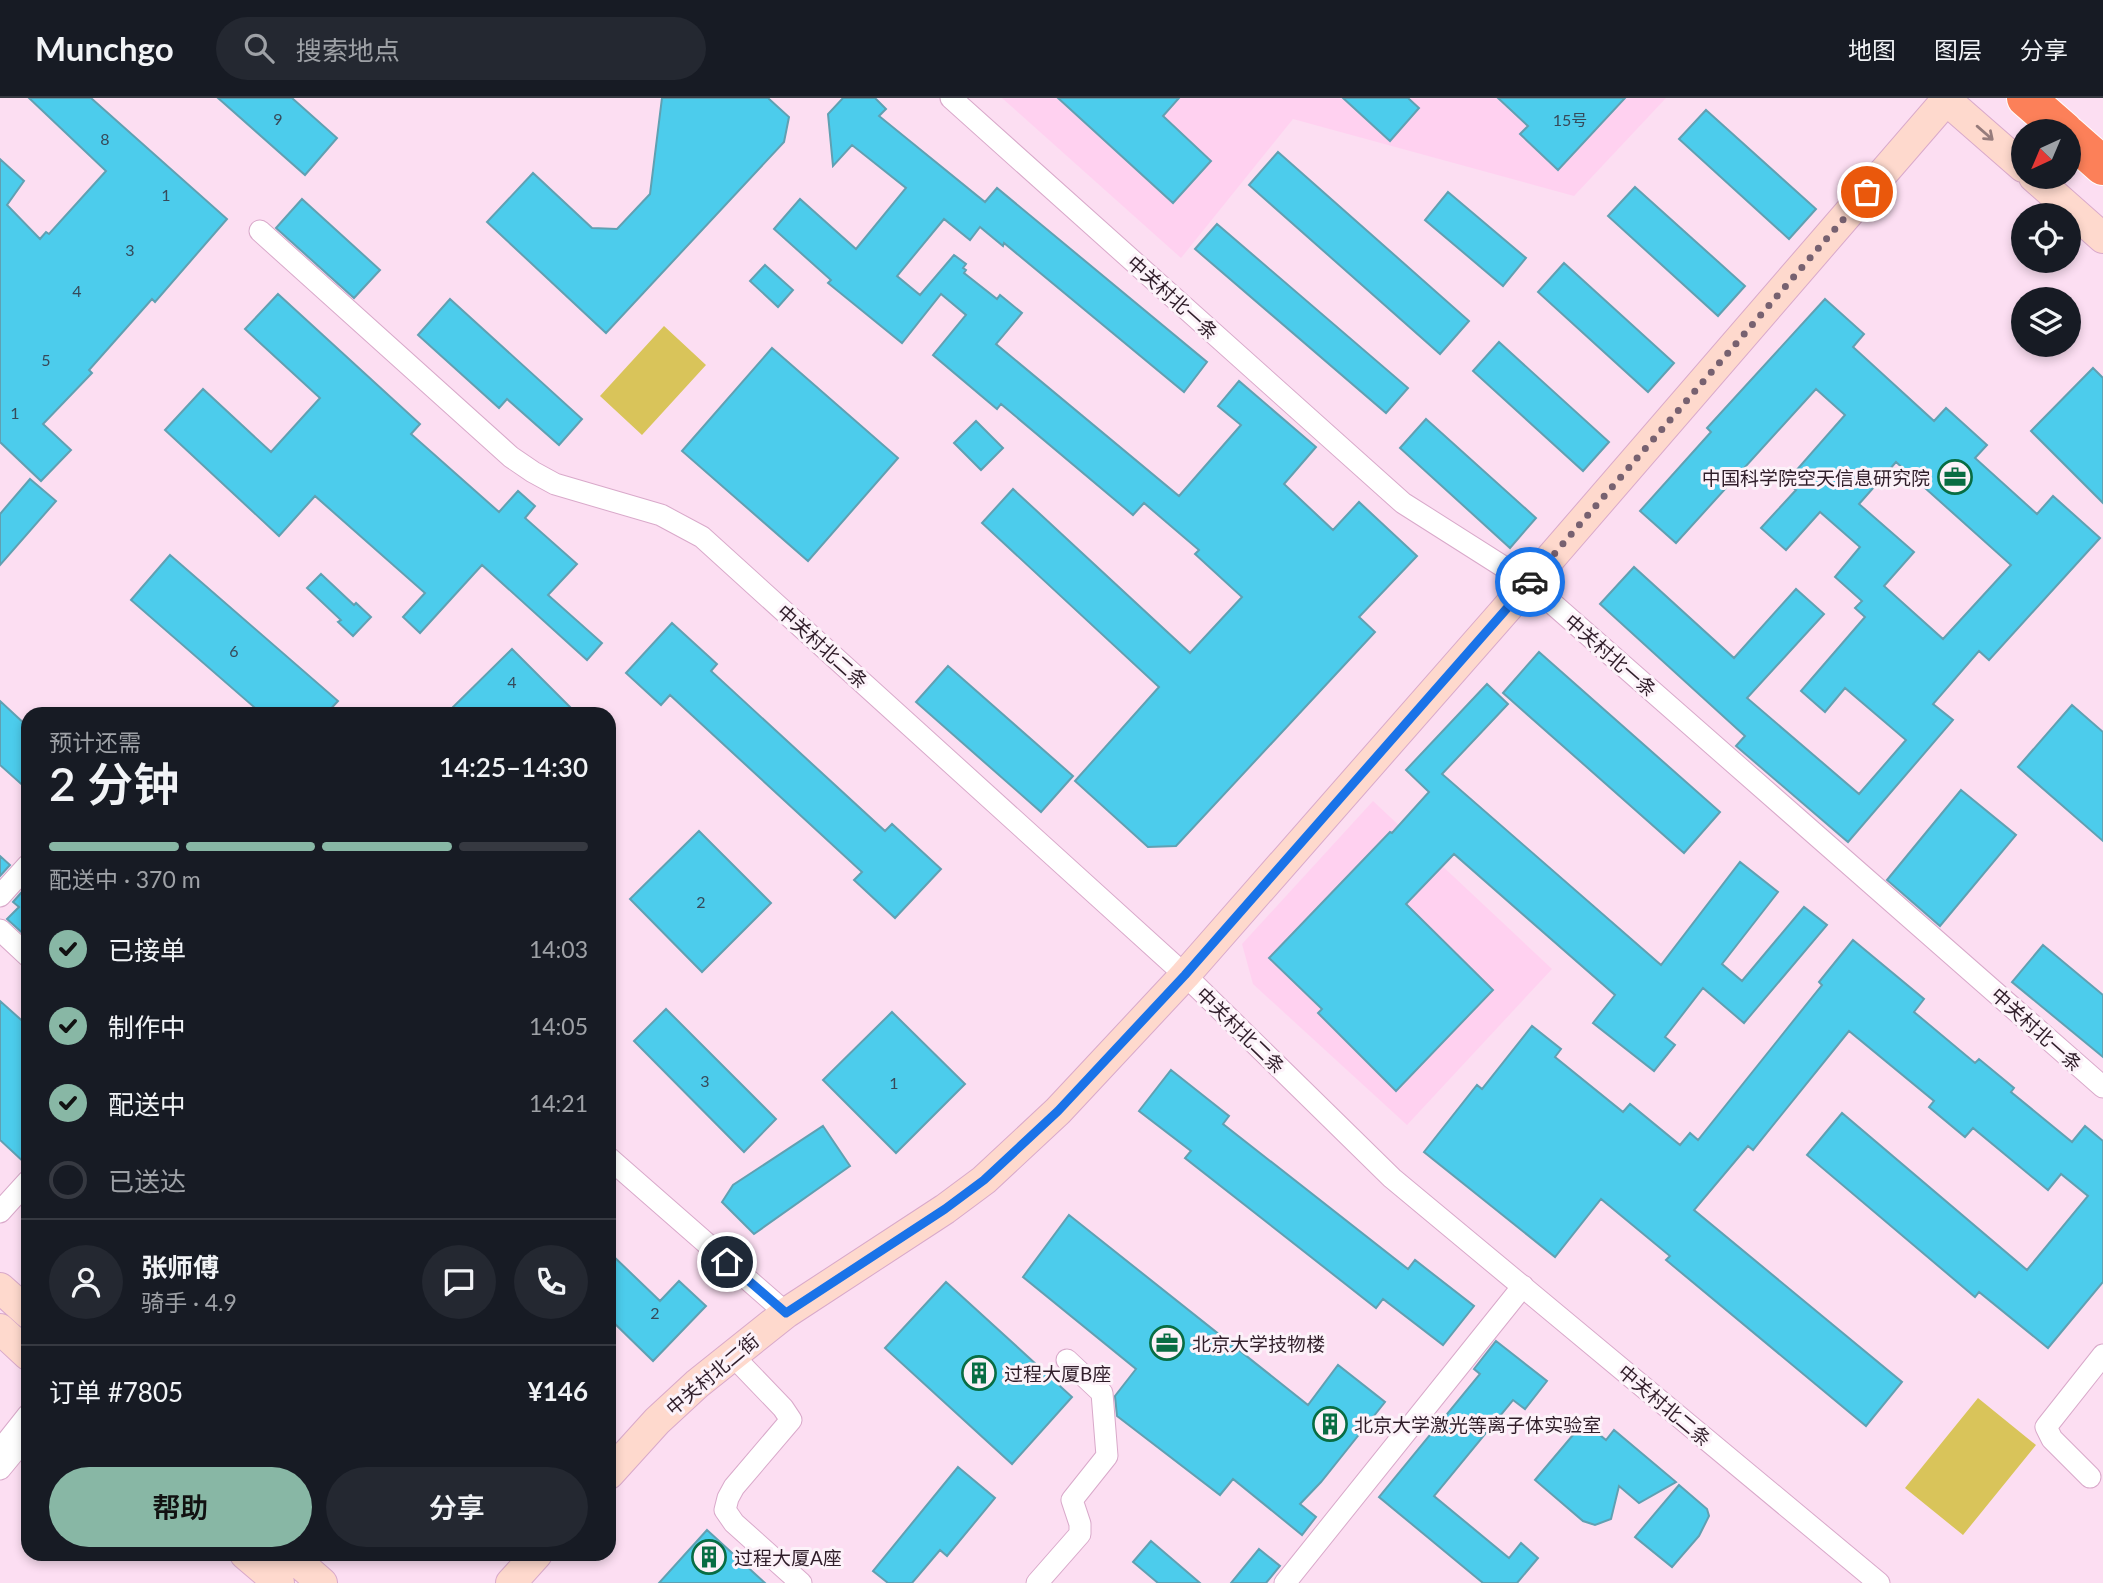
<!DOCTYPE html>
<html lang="zh">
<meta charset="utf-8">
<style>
body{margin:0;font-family:Lato,"Noto Sans SC",sans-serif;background:#242831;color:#f1f3f6;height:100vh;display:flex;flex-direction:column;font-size:26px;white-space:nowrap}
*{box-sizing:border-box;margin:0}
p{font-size:23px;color:#9ea1a6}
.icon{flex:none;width:38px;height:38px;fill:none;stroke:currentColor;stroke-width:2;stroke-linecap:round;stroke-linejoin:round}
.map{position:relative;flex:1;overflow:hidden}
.details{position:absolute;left:21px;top:609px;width:595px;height:854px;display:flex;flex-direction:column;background:#171b24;border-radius:21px;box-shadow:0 4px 10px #0003}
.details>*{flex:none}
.needle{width:46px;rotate:224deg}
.fabs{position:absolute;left:2011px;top:21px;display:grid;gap:14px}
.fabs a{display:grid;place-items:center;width:70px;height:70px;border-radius:50%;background:#171b24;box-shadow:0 4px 10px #0003;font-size:35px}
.pin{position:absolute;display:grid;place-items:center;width:60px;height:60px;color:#fff;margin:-30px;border:4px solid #fff;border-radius:50%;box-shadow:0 2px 7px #0007}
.courier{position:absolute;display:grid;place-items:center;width:70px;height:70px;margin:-35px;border:5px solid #1a73e8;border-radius:50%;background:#fff;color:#222;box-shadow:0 2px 9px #0007}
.overview em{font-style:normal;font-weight:600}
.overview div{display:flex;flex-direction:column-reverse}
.overview{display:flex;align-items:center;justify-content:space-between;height:119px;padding:0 28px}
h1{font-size:46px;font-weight:600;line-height:52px}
.bar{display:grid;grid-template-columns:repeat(4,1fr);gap:10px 7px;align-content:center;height:84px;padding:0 28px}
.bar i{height:9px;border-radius:5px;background:#363941}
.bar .current{background:#88b7a5}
.bar p{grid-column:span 4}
.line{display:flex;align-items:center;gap:18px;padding:0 28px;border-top:2px solid #363941}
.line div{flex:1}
.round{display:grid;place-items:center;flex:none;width:74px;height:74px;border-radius:37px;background:#242831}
ol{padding:0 28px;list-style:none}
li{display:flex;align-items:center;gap:21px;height:77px}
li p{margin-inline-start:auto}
li .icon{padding:7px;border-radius:50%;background:#88b7a5;color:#111;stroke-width:4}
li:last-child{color:#9ea1a6}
li i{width:38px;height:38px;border:4px solid #363941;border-radius:50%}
.button{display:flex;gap:14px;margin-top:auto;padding:14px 28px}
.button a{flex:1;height:80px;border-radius:42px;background:#88b7a5;color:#111;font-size:28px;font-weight:600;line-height:80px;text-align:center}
.button a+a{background:#242831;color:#f1f3f6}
header{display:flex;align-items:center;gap:42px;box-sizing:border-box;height:98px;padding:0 35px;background:#171b24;border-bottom:2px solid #363941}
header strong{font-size:33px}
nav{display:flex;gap:38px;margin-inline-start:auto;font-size:24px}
.search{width:490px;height:63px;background:#242831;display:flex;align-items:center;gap:18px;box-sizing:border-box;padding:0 24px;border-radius:38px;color:#9ea1a6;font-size:26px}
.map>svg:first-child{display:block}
</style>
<header>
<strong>Munchgo</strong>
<div class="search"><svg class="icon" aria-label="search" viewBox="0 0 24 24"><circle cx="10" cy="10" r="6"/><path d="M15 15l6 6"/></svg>搜索地点</div>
<nav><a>地图</a><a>图层</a><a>分享</a></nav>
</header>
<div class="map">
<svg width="2103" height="1485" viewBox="0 0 2103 1485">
<rect width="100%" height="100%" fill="#fcdef2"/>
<path fill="#ffd1f0" d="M1002,0H1666L1574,98L1293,21L1181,160Z
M1373,703L1552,871L1407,1027L1253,886L1242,846Z"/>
<path fill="#d9c45a" d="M664,228L706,267L642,337L600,298Z
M1978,1300L2036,1347L1963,1437L1905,1390Z"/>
<path fill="#4cccec" stroke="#60a0b2" stroke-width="2" fill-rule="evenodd" d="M29,0H91L227,121L155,204L152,201L89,272L92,275L43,326L71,352L41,383L0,344V61L24,83L7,107L40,141L46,134L49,136L106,73Z
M218,0H292L337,40L305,77Z
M662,0H768L789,19L784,44L606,235L487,124L533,75L592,130L617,131L650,96Z
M843,0H875L886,11L879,18L985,104L997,90L1207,264L1184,294L1004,145L1003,148L980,129L970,142L944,121L897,178L920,197L954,157L966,166L963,170L966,172L964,175L997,201L1000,197L1022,215L996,246L1179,398L1241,327L1218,308L1239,283L1316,349L1284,386L1333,432L1359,404L1417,458L1359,519L1375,534L1176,748L1148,749L1075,683L1159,589L982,425L1013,391L1190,555L1242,499L1195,456L1199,452L1144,405L1133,417L1001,306L997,311L933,257L966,217L941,196L902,245L828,185L831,182L774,131L800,101L856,151L906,90L852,47L833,68L828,16Z
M1058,0H1179L1163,18L1211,63L1173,105Z
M1343,0H1408L1419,10L1390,43Z
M1498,0H1625L1558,72L1520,36L1528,28Z
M1706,12L1816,111L1789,141L1679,41Z
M1278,54L1469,223L1440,256L1249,87Z
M1635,89L1745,188L1718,218L1608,118Z
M1448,94L1526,160L1503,188L1425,122Z
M302,101L380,172L354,200L276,130Z
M1217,126L1408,290L1386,315L1195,151Z
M1564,165L1674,265L1648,294L1538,194Z
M765,167L793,192L778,209L750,183Z
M278,196L420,326L411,336L499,414L518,393L535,408L525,420L577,466L548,497L602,545L587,562L482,467L420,535L403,519L425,495L315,398L279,438L165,332L203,291L271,354L320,300L245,231Z
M450,201L582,321L559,347L507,301L499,310L418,237Z
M1825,201L1864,236L1853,249L1934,323L1946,310L1987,347L1975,360L2037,416L2053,398L2100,440L1989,562L1979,553L1933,606L1953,622L1848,744L1736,648L1745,638L1600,506L1634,469L1734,560L1796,491L1824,516L1747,600L1859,696L1906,642L1845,590L1825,614L1801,593L1865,519L1855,510L1862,503L1835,479L1860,449L1820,414L1786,452L1761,430L1796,392L1786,384L1845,317L1816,291L1676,445L1640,413L1711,334L1707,330ZM1896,364L2011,467L1943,541L1884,488L1914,454L1859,406Z
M1499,244L1609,344L1583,373L1473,273Z
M772,250L898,360L808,463L682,353Z
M2093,270L2103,280V405L2031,333Z
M1426,321L1536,420L1510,450L1400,350Z
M976,323L1003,350L981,372L954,345Z
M30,381L56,403L0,467V416Z
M170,457L338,603L326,616H262L131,502Z
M321,476L354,507L356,505L371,519L353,538L338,524L341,522L307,490Z
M672,525L717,566L711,573L885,733L892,726L941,771L895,820L854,782L862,774L670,597L661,607L626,575Z
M512,551L577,616H446Z
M1539,554L1720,714L1684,755L1503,595Z
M948,568L1073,678L1041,714L916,604Z
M1487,586L1508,606L1442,676L1661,867L1740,764L1778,794L1722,866L1742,883L1804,809L1827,827L1744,925L1703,890L1665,939L1675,947L1654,973L1593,925L1615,897L1454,756L1406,806L1493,892L1396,993L1318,915L1322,911L1269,860L1390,734L1392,735L1429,694L1406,672Z
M0,603L28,629V692L0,667Z
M2072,607L2103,634V743L2018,669Z
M1961,692L2016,737L1940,828L1887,782Z
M699,733L771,805L702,874L630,801Z
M0,758L10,767L0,778Z
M28,787V840L7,821L19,809L13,804Z
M1853,842L1924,901L1914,914L1975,965L1979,961L2014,990L2011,994L2072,1044L2085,1028L2103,1043V1184L2048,1250L1979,1194L1975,1199L1807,1057L1842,1015L2027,1172L2088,1098L2061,1076L2048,1092L1973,1030L1965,1039L1929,1009L1934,1003L1849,933L1753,1052L1748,1048L1694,1112L1902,1284L1866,1328L1666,1162L1670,1158L1601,1101L1555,1159L1424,1054L1477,987L1482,991L1532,928L1561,951L1555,959L1623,1014L1630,1006L1680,1047L1690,1035L1698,1042L1822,887L1819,884Z
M2043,847L2103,897V959L2012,884Z
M0,903L28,928V1068L0,1042Z
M666,911L776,1021L744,1054L634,943Z
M892,914L965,986L896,1055L823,982Z
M1171,972L1229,1018L1223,1026L1408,1171L1415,1162L1474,1208L1443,1247L1383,1201L1376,1210L1185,1060L1191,1053L1139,1013Z
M823,1028L850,1068L754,1136L722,1104L733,1087Z
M1069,1117L1308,1307L1338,1267L1385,1304L1321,1384L1300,1406L1316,1419L1302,1437L1233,1381L1220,1397L1117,1318L1115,1298L1136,1271L1023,1179Z
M609,1154L660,1203L679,1183L706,1208L653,1263L609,1220Z
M946,1184L1072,1299L1012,1366L885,1250Z
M1496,1243L1547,1283L1525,1311L1513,1302L1434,1398L1509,1460L1521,1445L1538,1460L1517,1485H1483L1379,1399L1480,1276L1474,1271Z
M1584,1324L1606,1342L1614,1332L1676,1384L1639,1405L1619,1388L1611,1421L1595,1427L1583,1423L1535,1382Z
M958,1369L995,1400L947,1458L940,1452L912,1485H888L873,1473Z
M1679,1387L1707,1411L1709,1418L1699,1438L1672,1469L1635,1439Z
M707,1432L765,1485H659Z
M1151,1443L1200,1485H1158L1133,1464Z
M1259,1451L1280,1468L1266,1485H1231Z"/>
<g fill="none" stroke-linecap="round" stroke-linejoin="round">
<g stroke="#d9a9ca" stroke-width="23">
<path id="street" d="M951,0L1403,405L1529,485L2103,989
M260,133L511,359L533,374L555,386L661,417L702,439L1185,877L1392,1080L1879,1485
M0,798L28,767
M0,832L28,858
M609,1060L786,1215
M0,1114L28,1083
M733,1258L783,1310L791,1322L734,1389L728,1400L725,1412L734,1425L801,1485
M5,1346L28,1317
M0,1371L28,1337
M2090,1379L2052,1341L2046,1329L2103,1257
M1037,1485L1080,1436V1426L1072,1402L1107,1358L1102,1295L1067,1262
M1285,1485L1523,1188"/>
</g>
<g stroke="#d9a9ca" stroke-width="32">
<path id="secondary" d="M1944,0L2023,69
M2034,79L2103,140
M0,1190L28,1215
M0,1231L28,1257
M609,1376L657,1323L697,1286L786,1215L945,1111L984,1082L1058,1013L1185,877L1529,485L1948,0
M245,1456L279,1485
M289,1456L322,1485
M511,1485L537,1456"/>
</g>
<g stroke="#fff" stroke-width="40">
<path id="highway" d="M2026,0L2064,33
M2068,37L2103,68"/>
</g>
<use href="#street" stroke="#fff" stroke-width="21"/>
<use href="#secondary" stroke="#fed9cd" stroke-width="30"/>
<use href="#highway" stroke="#fc8059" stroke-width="38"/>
</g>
<defs><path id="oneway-shaft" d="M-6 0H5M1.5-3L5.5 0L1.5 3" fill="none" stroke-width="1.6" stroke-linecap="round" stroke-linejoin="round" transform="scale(1.75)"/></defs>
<use stroke="#977c7c" href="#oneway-shaft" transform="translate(1985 35) rotate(41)"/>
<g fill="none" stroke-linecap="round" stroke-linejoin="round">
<path stroke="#776170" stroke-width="7" stroke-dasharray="0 12.6" d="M1530,484L1867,94"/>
<path stroke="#1a73e8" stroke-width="9" d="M727,1164L786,1215L945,1111L984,1082L1058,1013L1185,877L1530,484"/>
</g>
<defs>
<g id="office-ring" transform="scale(1.75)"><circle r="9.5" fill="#fcf2f9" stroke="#086d43" stroke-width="1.5"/><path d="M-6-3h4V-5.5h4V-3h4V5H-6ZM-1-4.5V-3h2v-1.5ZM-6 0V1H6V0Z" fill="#086d43"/></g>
<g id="building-ring" transform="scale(1.75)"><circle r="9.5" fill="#fcf2f9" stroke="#086d43" stroke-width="1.5"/><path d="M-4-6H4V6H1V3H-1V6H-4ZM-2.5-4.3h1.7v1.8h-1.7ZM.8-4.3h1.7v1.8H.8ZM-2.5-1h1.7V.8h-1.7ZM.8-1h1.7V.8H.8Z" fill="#086d43"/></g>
</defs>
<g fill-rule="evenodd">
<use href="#office-ring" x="1955" y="379"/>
<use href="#office-ring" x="1167" y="1245"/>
<use href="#building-ring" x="979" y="1275"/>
<use href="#building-ring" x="1330" y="1326"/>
<use href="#building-ring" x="709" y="1459"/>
</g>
<g text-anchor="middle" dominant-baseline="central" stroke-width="6" stroke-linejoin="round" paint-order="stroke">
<g font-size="16" fill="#374a5a">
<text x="278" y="20">9</text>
<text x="1570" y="21">15号</text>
<text x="105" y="40">8</text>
<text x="166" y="96">1</text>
<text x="130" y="151">3</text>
<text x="77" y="192">4</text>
<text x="46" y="261">5</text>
<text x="15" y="314">1</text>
<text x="234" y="552">6</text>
<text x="512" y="583">4</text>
<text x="701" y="803">2</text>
<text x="705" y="982">3</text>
<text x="894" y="984">1</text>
<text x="655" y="1214">2</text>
</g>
<g font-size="19" fill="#301e2a" stroke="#fcf2f9">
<text transform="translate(1173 199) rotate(42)">中关村北一条</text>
<text transform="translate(823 548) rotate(42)">中关村北二条</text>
<text transform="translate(1611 557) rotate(41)">中关村北一条</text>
<text transform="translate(2037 931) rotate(42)">中关村北一条</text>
<text transform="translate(1241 932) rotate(44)">中关村北二条</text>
<text transform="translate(712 1276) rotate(-40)">中关村北二街</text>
<text transform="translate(1665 1307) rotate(40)">中关村北二条</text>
</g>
<g font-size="19" fill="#301e2a" stroke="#fcf2f9" text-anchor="start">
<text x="1930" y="379" text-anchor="end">中国科学院空天信息研究院</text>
<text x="1192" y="1245">北京大学技物楼</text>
<text x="1004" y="1275">过程大厦B座</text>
<text x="1354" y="1326">北京大学激光等离子体实验室</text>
<text x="734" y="1459">过程大厦A座</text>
</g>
</g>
</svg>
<div class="fabs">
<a><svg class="needle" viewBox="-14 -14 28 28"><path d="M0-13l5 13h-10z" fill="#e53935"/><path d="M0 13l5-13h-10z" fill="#9ea1a6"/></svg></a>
<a><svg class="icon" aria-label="locate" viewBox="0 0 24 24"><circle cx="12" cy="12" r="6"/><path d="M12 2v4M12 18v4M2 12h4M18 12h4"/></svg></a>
<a><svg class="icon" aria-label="layers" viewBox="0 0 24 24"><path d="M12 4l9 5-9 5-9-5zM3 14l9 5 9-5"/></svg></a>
</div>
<div class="pin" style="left:1867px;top:94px;background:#ea580c"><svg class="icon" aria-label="bag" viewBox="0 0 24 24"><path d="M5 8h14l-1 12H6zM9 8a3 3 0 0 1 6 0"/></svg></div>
<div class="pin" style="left:727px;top:1164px;background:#1f2937"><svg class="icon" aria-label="home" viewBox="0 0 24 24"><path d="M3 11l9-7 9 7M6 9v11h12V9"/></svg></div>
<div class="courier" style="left:1530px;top:484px"><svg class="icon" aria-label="car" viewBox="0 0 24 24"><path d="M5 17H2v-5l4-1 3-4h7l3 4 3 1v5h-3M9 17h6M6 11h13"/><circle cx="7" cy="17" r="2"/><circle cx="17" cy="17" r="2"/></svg></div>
<section class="details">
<div class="overview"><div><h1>2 分钟</h1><p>预计还需</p></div><em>14:25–14:30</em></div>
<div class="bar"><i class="current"></i><i class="current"></i><i class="current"></i><i></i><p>配送中 · 370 m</p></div>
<ol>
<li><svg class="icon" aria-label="check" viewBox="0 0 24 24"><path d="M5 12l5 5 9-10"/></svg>已接单<p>14:03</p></li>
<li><svg class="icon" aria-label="check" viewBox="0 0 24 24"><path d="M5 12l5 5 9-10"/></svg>制作中<p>14:05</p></li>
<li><svg class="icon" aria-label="check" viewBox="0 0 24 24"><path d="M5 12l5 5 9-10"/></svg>配送中<p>14:21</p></li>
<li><i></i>已送达</li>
</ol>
<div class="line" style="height:126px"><a class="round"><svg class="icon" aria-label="person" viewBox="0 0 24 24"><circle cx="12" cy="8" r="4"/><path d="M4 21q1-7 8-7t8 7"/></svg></a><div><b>张师傅</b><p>骑手 · 4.9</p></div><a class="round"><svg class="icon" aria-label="chat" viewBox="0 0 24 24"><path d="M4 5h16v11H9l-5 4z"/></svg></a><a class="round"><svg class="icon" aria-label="phone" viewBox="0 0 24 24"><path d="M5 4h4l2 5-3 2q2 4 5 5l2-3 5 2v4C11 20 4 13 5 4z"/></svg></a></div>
<div class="line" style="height:91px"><div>订单 #7805</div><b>¥146</b></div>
<div class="button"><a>帮助</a><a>分享</a></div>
</section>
</div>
